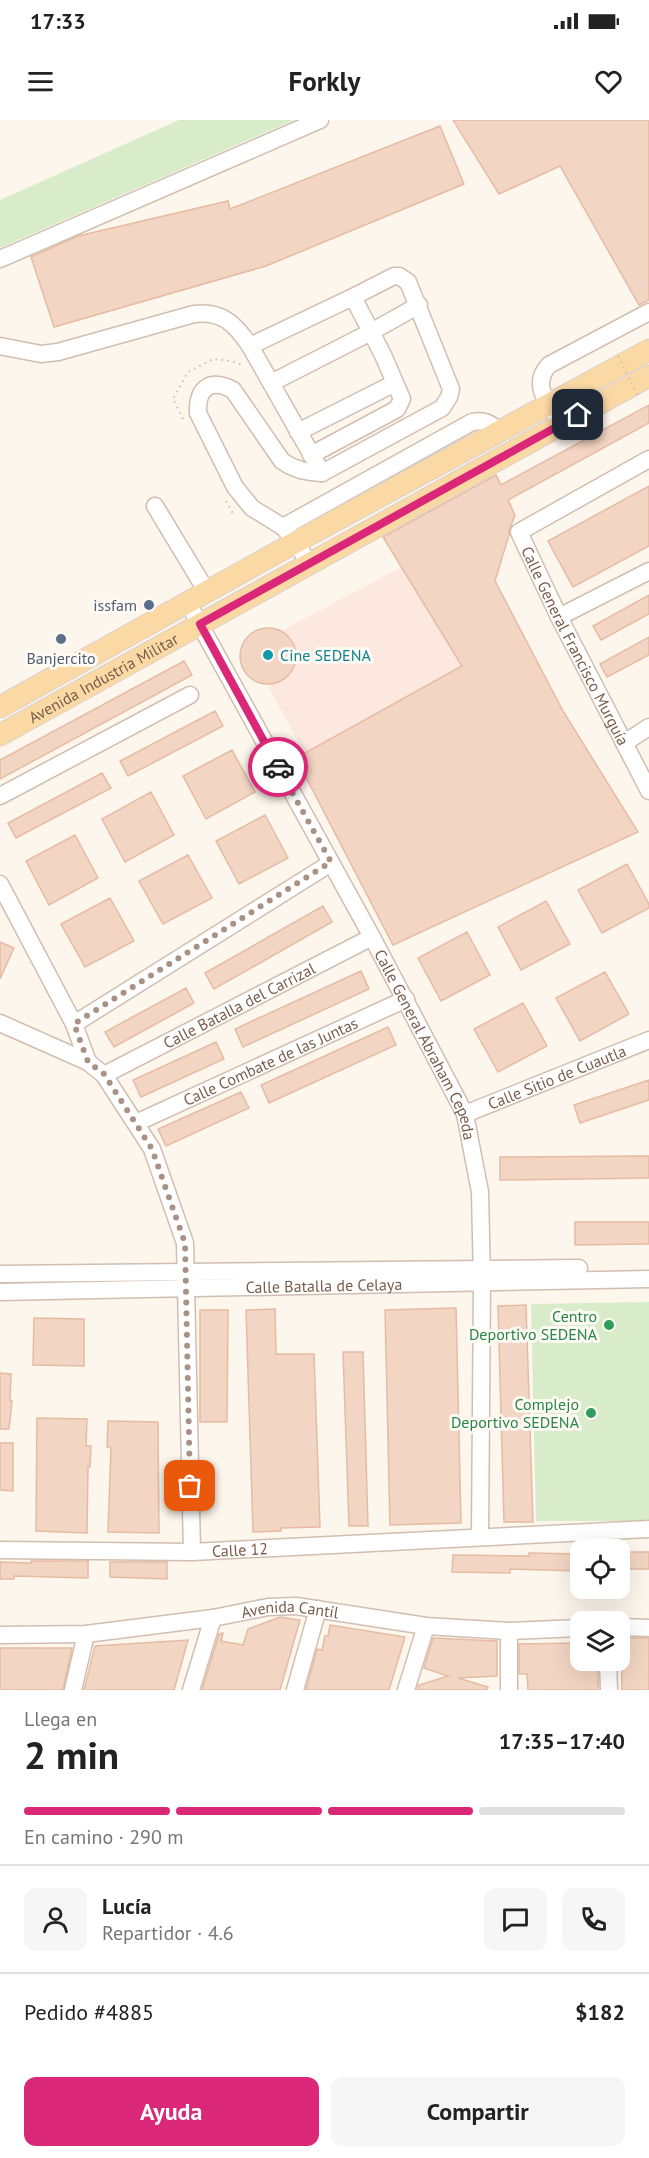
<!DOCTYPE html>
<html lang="es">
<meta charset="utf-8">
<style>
body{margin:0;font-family:"PT Sans",sans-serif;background:#f6f6f6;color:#222;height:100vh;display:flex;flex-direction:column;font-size:22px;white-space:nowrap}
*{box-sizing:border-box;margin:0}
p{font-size:20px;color:#767676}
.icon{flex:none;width:33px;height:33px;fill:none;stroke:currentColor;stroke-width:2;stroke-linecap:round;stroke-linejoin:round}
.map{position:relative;height:1570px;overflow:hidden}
.drawer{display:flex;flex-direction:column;background:#fff;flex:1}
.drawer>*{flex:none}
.controls{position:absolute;left:570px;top:1419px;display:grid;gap:12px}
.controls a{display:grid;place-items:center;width:60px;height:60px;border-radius:12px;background:#fff;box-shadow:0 6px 24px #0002;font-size:30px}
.pin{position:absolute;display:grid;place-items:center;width:51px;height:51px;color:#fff;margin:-26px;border-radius:12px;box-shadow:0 3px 9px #0006}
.courier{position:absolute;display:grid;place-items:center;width:60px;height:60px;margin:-30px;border:4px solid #db2777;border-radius:50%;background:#fff;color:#222;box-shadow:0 2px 8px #0007}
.headline em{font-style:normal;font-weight:600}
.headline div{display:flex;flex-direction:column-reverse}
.headline{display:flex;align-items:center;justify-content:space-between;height:102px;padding:0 24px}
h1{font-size:39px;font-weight:600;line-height:45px}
.bar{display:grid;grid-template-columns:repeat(4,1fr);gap:9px 6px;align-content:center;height:72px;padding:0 24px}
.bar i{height:8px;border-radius:4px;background:#e0e0e0}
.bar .active{background:#db2777}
.bar p{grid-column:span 4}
.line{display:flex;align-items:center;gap:15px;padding:0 24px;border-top:2px solid #e0e0e0}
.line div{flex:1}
.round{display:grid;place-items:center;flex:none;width:63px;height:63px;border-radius:12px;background:#f6f6f6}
.cta{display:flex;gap:12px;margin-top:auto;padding:12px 24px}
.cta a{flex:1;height:69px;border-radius:12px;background:#db2777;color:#fff;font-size:24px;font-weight:600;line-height:69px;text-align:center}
.cta a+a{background:#f6f6f6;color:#222}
.status{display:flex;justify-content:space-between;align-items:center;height:42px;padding:0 30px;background:#fff;direction:ltr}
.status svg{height:16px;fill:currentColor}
header{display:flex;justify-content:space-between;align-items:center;height:78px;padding:0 24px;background:#fff;font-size:27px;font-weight:600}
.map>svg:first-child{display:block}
</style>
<div class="status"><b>17:33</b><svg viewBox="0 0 49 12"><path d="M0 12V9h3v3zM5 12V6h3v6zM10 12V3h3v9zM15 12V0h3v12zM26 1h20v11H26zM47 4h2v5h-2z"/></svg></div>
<header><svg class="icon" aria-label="menu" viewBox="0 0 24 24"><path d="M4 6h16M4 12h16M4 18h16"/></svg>Forkly<svg class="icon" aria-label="heart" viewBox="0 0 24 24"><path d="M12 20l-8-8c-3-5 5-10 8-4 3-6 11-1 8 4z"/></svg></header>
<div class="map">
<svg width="649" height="1570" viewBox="0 0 649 1570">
<rect width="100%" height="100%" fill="#fdf6ec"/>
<path fill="#fde8e0" d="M406,445L462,546L296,638L303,631L267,564L281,561L289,555L294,546L295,529L288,516L281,511Z"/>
<path fill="#d8ecc9" d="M179,0H294L0,128V80Z
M649,1182V1401H536L531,1184Z"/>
<path fill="#f3d5c3" stroke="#e6bba3" stroke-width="1.5" d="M453,0H649V180L639,185L560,46L499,74Z
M440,6L464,64L266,146L54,207L31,137L78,116L228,81L230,89Z
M649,285V303L508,380L515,395L509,411V415L495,461L563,591L638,712L393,825L296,638L462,546L383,417L496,355L501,365Z
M649,366V426L573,467L548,421Z
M649,475V494L601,520L593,506Z
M240 536a28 28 0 1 1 56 0a28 28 0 1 1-56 0Z
M649,517V535L607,557L600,544Z
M184,541L192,555L0,659V640Z
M215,591L223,606L128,656L120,641Z
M232,630L255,672L206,699L183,656Z
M102,653L111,668L16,718L8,703Z
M151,672L174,715L125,742L102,699Z
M265,695L288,738L239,764L216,721Z
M75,715L98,758L49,785L26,741Z
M188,735L212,778L163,804L139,761Z
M627,744L649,784V788L602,813L578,770Z
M110,778L134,821L85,847L61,804Z
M546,781L570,824L521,850L498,807Z
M323,786L332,802L214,869L205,853Z
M467,812L490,855L441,881L418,838Z
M0,822L14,828L0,859Z
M361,851L369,869L243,927L235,909Z
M605,852L629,894L580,921L556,878Z
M186,868L194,883L114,927L105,912Z
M523,883L547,926L498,952L474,909Z
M388,907L396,925L269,983L261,965Z
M216,922L224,939L141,977L133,960Z
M649,960V980L580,1003L574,985Z
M241,972L249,988L166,1026L158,1009Z
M649,1036V1058L500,1060V1037Z
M575,1102H649V1124L575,1125Z
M526,1185L533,1402H504L498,1186Z
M456,1188L461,1403L390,1405L385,1190Z
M275,1189L276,1234H314L320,1407L281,1408V1411L253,1412L246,1190Z
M200,1190H228L227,1302H200Z
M34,1198L84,1199V1246L33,1245Z
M343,1232H363L368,1406H349Z
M0,1253L11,1254L10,1281H12L9,1309H0Z
M37,1298L87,1299L86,1326H91L90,1347H88L87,1413L36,1411Z
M108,1301L158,1302L159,1413L108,1412L111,1328L107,1327Z
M0,1323H13V1371L0,1370Z
M620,1432H649V1449H620Z
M529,1433L580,1434V1451L510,1449V1453L452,1452L453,1435L529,1436Z
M31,1441H88V1458L14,1456V1459H0V1442L31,1443Z
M110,1442H167V1459L110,1457Z
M280,1497L300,1500L280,1570H202L219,1514L223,1513L221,1521L243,1525L248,1509Z
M330,1505L405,1517L389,1570H306L317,1529L322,1530L325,1516H328Z
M433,1518L497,1521V1556L458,1558L488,1567L487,1570H417L419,1565L448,1556L424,1548Z
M621,1518H649V1570H622Z
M188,1520L174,1570H84L95,1526Z
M580,1523V1540H598V1570H528L527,1554H519V1524Z
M0,1528H72L63,1570H0Z"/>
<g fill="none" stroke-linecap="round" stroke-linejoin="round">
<g stroke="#d1beb0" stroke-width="19">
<g id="minor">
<path d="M0,139L320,0"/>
<path d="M0,226L41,234L58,232L194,194C223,191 235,204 250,226L322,353"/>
<path d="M250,226L353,177L383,235L402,279L397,289L311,335"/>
<path d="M271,263L371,212L419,185"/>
<path d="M561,304C549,285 530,265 549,245L649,192"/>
<path d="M298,312L395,263"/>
<path id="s1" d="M649,339L519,412L559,497L649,671"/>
<path d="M155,386L207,472"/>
<path d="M283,407L472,302C484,300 491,302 499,313"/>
<path d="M309,444L296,422L283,407L252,388L235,367L198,293C197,268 210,258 233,270L282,341C295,350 306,352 322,353L442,288L449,277L451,269L408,162L399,156H394L353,177"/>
<path id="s2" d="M188,483L372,817L465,994L480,1072L482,1161L480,1417"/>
<path d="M559,497L649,451"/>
<path d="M624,623L649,607"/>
<path d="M0,676L190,575"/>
<path d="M0,764L74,904L88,942"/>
<path d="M0,903L88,942L104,955L152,1029L185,1123L192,1432"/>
<path d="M74,904L331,743"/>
<path id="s3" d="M104,955L372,817"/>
<path id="s4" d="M465,994L649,920"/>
<path id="s5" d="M136,1003L406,879"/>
<path d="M0,1154L579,1148"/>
<path id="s6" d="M0,1172L649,1159"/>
<path id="s7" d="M0,1430L192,1432L649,1409"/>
<path d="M620,1507L649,1508"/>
<path id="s8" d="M0,1515L86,1514L213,1498L268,1487L296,1486L426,1506L509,1511L580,1508"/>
<path d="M608,1540L609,1570"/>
<path d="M73,1570L86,1514"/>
<path d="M191,1570L213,1498"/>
<path d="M295,1570L318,1489"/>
<path d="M406,1570L426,1506"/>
<path d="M509,1570V1511"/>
</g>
</g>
<g stroke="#dad1cd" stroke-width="23">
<g id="major">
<path d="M0,587L296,422L649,230"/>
<path id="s9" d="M0,615L649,256"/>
</g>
</g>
<path stroke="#d9b8a5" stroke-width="2" stroke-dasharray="1.5 4.5" stroke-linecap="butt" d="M183,299L173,279L188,252L213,239L231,241L243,245
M226,381L232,392L237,393"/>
<use href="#minor" stroke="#fff" stroke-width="16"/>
<use href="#major" stroke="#fbd9a5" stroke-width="21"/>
<path stroke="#d9b8a5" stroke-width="2" stroke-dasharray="1.5 4.5" stroke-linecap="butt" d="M618,236L638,276"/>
</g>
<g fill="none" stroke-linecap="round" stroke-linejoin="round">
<path stroke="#a89285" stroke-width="6" stroke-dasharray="0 10.8" d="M190,1366L185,1123L152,1029L104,954L88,942L74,904L331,742L278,647"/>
<path stroke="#db2777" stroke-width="8" d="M278,647L200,504L578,295"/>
</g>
<g fill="#5c6f8a" stroke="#fffaf3" stroke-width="2">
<circle cx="149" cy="485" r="6"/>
<circle cx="61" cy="519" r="6"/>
</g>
<circle fill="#0f9aa8" stroke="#fffaf3" stroke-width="2" cx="268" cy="535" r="6"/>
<g fill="#2e9e5b" stroke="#fffaf3" stroke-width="2">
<circle cx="609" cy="1205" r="6"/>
<circle cx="591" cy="1293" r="6"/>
</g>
<g text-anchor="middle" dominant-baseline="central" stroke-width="6" stroke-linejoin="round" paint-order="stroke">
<g font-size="16" fill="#4e5e75" stroke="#fffaf3" text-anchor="end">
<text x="137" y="485">issfam</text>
<text x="61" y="538" text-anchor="middle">Banjercito</text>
</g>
<g font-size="16" fill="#7a5c4d" stroke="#fffaf3">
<text stroke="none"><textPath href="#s1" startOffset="276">Calle General Francisco Murguía</textPath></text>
<text stroke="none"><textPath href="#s9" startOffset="118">Avenida Industria Militar</textPath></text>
<text stroke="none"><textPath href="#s3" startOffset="152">Calle Batalla del Carrizal</textPath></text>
<text stroke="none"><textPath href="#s2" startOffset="502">Calle General Abraham Cepeda</textPath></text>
<text stroke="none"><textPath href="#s5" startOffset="148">Calle Combate de las Juntas</textPath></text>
<text stroke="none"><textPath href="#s4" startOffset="99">Calle Sitio de Cuautla</textPath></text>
<text stroke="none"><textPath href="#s6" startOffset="324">Calle Batalla de Celaya</textPath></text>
<text stroke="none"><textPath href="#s7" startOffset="240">Calle 12</textPath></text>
<text stroke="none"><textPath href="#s8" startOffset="292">Avenida Cantíl</textPath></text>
</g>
<g font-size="16" fill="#0d838f" stroke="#fffaf3" text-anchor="start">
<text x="280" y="535">Cine SEDENA</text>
</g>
<g font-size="16" fill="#27864d" stroke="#fffaf3" text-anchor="end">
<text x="597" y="1196">Centro<tspan x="597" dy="18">Deportivo SEDENA</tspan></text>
<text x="579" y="1284">Complejo<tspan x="579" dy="18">Deportivo SEDENA</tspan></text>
</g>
</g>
</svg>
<div class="controls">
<a><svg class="icon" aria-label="locate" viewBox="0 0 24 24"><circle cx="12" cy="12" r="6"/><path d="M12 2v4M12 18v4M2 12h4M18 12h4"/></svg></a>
<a><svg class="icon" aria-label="layers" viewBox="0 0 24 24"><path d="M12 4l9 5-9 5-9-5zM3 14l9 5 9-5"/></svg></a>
</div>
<div class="pin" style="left:190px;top:1366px;background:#ea580c"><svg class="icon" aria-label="bag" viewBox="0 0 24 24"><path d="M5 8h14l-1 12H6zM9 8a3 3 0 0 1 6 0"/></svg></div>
<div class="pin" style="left:578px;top:295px;background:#1f2937"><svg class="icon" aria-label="home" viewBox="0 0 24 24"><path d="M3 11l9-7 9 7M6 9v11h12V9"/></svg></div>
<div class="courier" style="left:278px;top:647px"><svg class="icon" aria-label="car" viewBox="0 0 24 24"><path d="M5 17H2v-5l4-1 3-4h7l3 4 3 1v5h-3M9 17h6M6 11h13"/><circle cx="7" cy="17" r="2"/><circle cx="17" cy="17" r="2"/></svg></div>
</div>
<section class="drawer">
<div class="headline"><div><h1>2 min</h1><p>Llega en</p></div><em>17:35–17:40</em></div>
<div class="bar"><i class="active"></i><i class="active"></i><i class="active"></i><i></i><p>En camino · 290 m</p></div>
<div class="line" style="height:108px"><a class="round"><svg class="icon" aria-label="person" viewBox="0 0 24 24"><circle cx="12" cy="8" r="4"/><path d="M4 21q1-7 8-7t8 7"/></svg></a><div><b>Lucía</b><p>Repartidor · 4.6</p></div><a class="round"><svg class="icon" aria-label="chat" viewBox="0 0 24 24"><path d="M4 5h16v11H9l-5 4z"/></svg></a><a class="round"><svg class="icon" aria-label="phone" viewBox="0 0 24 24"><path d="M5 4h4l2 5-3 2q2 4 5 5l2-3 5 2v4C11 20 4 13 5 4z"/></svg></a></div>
<div class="line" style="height:78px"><div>Pedido #4885</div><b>$182</b></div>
<div class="cta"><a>Ayuda</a><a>Compartir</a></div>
</section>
